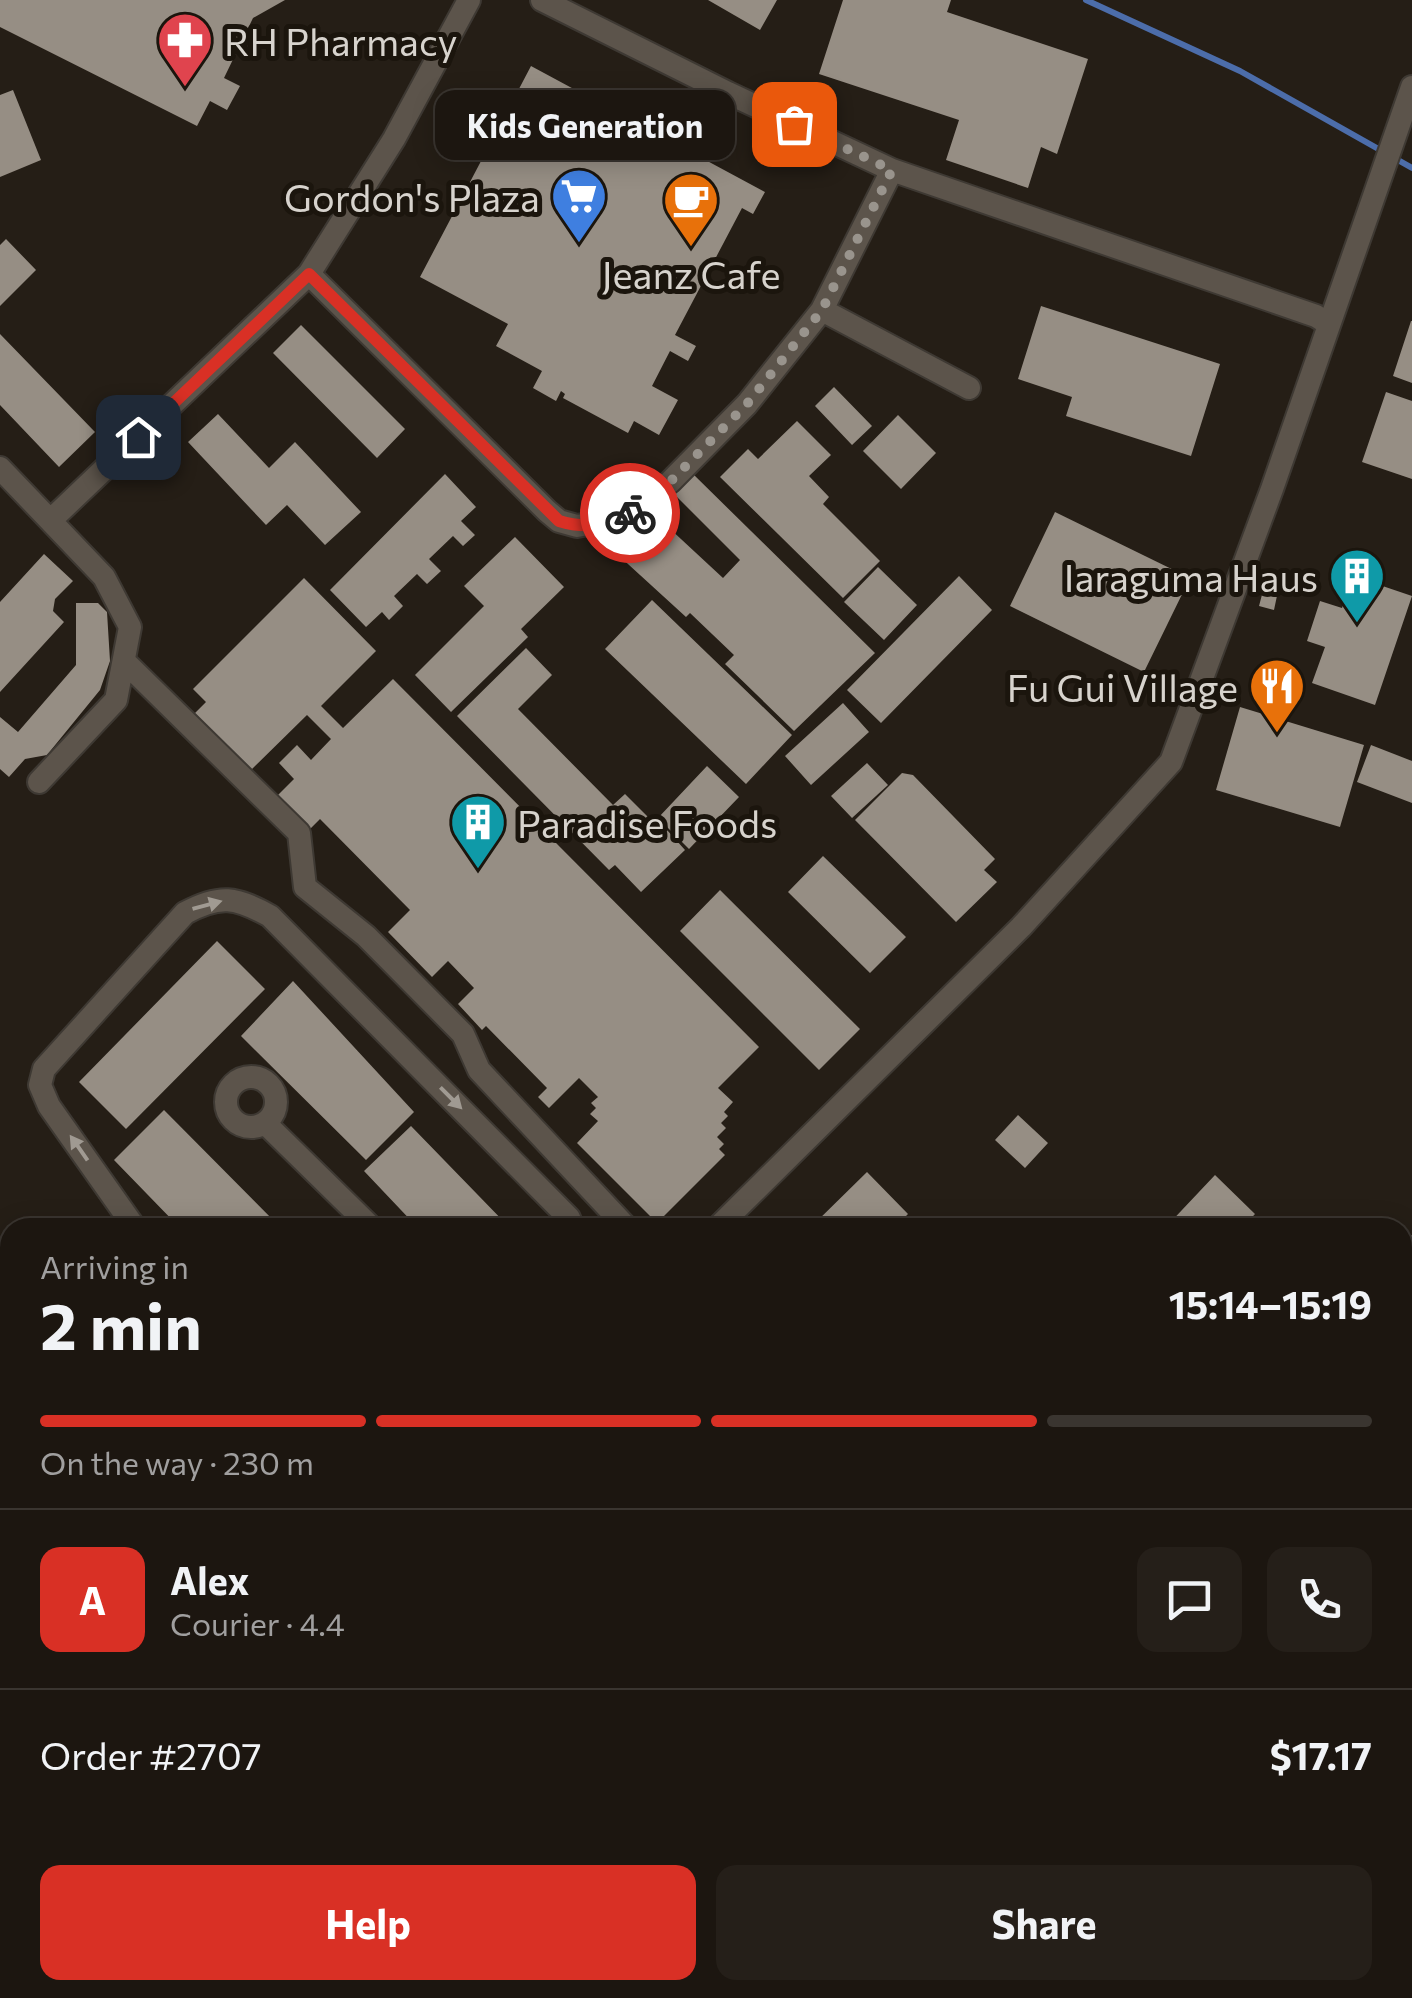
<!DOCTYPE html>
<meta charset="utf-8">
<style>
body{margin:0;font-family:Commissioner,sans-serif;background:#251f19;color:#f1f3f6;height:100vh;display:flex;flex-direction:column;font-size:38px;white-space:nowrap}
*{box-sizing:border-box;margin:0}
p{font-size:32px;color:#a09f9f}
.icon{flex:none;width:55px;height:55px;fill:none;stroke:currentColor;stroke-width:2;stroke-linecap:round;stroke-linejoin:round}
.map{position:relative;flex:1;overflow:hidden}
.sheet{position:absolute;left:0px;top:1218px;width:1412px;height:782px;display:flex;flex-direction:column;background:#1c1610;border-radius:30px 30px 0 0;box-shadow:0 5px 25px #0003,0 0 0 2px #3a3530}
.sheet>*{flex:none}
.pin{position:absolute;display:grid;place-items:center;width:85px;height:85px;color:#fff;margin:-42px;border-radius:20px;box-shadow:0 5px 15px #0006}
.courier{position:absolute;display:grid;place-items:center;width:100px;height:100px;margin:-50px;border:8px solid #d93025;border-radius:50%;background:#fff;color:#222;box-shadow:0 2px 12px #0007}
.bubble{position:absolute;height:70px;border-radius:20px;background:#1c1610;box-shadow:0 5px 25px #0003,0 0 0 2px #3a3530;font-size:32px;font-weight:700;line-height:70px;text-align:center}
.overview em{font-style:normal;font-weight:700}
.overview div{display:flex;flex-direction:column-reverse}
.overview{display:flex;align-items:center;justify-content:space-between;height:170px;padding:0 40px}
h1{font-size:65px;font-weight:700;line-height:75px}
.bar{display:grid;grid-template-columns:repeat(4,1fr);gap:15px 10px;align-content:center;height:120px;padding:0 40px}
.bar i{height:12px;border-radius:8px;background:#3a3530}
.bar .current{background:#d93025}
.bar p{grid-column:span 4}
.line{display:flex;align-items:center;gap:25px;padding:0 40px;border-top:2px solid #3a3530}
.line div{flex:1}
.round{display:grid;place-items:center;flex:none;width:105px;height:105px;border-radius:20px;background:#251f19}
.button{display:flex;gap:20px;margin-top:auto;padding:20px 40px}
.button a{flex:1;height:115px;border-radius:20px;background:#d93025;color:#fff;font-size:40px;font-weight:700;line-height:115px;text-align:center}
.button a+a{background:#251f19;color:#f1f3f6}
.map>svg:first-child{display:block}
</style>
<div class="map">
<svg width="1412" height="1998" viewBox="0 0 1412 1998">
<rect width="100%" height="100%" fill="#251e16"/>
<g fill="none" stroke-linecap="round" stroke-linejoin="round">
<path stroke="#4c6daa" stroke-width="6" d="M1086,0L1240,71L1412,168"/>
</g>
<path fill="#968e84" d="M0,0H285L253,18L224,78L240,86L227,110L210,101L197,126L0,27Z
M708,0H777L760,30Z
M843,0H951L947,12L1088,59L1057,154L1041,147L1028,188L946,160L959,120L819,74Z
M531,66L765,192L753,214L742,208L675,335L696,346L688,361L670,351L652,386L678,400L659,435L634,421L628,433L563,398L565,394L561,391L556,401L533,388L542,371L496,346L508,324L420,277Z
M13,90L41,160L0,177V95Z
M6,239L36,270L0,306V245Z
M1041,306L1220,364L1191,456L1066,416L1072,397L1018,379Z
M1411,321H1412V383L1393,376Z
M301,325L405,429L377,458L273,353Z
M0,334L95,432L59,467L0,405Z
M834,387L872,426L852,445L815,406Z
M1386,392L1412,401V479L1362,462Z
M218,414L269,468L295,442L361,512L325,545L287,505L266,525L188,442Z
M898,415L936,453L901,489L863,451Z
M797,421L831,455L809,476L829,497L823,504L880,561L843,598L720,477L748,449L758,459Z
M445,474L476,507L461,521L475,535L463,546L453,536L429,559L441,571L427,584L417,574L394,596L403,606L389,620L382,612L366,627L330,590Z
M693,474L875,653L794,731L725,664L734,655L690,613L686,617L617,554L654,514L723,578L740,560L674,494Z
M1055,512L1190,578L1144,672L1010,606Z
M515,537L564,587L521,629L528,637L451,712L415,675L484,606L464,586Z
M44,554L73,581L55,599L53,611L64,622L0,692V602Z
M878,567L917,605L884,640L844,602Z
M959,576L992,610L881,723L847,690Z
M1353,576L1412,596L1375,705L1312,683L1325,647L1307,641L1320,601L1342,608Z
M304,578L376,651L321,706L343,728L393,679L759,1047L718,1088L733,1102L724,1112L728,1116L721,1123L726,1128L717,1137L724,1144L719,1149L725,1155L657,1223L577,1143L598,1121L590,1114L596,1108L591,1103L598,1097L579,1078L549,1108L538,1097L547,1088L486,1026L482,1030L458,1004L474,988L448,961L432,977L388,932L410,910L320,819L306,833L273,800L294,779L279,763L297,745L311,760L331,739L307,715L250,771L194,714L206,702L193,689Z
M1264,587L1278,591L1274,610L1259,606Z
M652,600L792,735L746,784L605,649Z
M76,603H98L107,612L110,661L100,690L47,755L25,759L9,777L0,769V717L18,732L76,665Z
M526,648L552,675L518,709L613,805L625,794L655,824L648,833L656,841L667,830L685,850L641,892L615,865L609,870L457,716Z
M843,703L869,732L811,785L785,756Z
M1240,707L1364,745L1340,827L1216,790Z
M1371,745L1412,761V803L1357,782Z
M867,763L888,785L852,818L831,796Z
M707,766L739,797L689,849L658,818Z
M902,773L913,775L995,859L984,870L997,882L956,922L855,820Z
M823,856L906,937L870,973L788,892Z
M720,890L860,1029L819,1070L680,931Z
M217,941L265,989L126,1129L79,1082Z
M293,981L414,1112L366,1160L241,1036Z
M164,1110L281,1228H180L114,1160Z
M1018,1115L1048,1143L1025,1168L995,1140Z
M411,1126L510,1228H418L364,1171Z
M867,1172L908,1214L894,1228H810Z
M1215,1175L1255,1214L1242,1228H1165Z
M1412,1235V1306L1402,1296V1245Z
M10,1412V1457L0,1447V1422Z
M1402,1461L1412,1467V1488L1402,1501Z
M1412,1800V1881L1407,1879L1412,1893V1931L1402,1935V1806L1408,1809Z
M144,1990H206L198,1998H137Z
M227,1990H298L306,1998H219Z
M489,1990H994L998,1998H497Z"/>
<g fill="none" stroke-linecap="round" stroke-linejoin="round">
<g stroke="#3e3933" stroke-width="26">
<path id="minor" d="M542,0L728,93L892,170L1316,316L1327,323
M309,274L547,511L559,521L577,526L623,518L670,482L747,404L822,310L892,170
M822,310L969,388
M0,468L104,577L130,627L116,700L39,782
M52,519L309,274L394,139L469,0
M125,662L299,833L305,887L366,936L463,1034L479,1070L627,1228
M226 1102a25 25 0 1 1 50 0a25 25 0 1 1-50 0Z
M265,1123L372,1228
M135,1228L49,1106L40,1085L44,1069L185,913C220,894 236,897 270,916L569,1218L573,1228
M717,1228L1021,927L1171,762L1272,489L1412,87
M1402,1322L1412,1332"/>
</g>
<g stroke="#3e3933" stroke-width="29">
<path id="major" d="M0,1545L10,1556
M0,1598L10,1607
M1402,1980H1412
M384,1990L391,1998
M445,1990L453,1998
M1256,1990L1267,1998"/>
</g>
<g stroke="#3e3933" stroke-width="34">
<path id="highway" d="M1402,1633L1412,1622
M1402,1708L1412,1696
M1093,1998L1100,1990
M1165,1998L1172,1990"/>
</g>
<use href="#minor" stroke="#5c544b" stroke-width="22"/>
<use href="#major" stroke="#6c92ab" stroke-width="25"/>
<use href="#highway" stroke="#76bceb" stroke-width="30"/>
</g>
<defs><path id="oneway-solid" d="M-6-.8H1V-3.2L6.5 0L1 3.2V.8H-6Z" transform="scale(2.5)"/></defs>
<g fill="#a09a92">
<use href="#oneway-solid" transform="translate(207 905) rotate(-15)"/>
<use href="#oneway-solid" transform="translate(451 1098) rotate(45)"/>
<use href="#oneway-solid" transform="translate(79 1148) rotate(-125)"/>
</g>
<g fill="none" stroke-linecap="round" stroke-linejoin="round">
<path stroke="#99948d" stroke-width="10" stroke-dasharray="0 18" d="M630,513L670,482L747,404L822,310L892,170L794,124"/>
<path stroke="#d93025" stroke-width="12" d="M138,437L309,274L559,521C581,528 611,527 630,513"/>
</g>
<defs>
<g id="pharmacy-pin" transform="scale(2.875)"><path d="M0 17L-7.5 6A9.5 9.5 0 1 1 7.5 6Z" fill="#e0444e" stroke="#1b150d"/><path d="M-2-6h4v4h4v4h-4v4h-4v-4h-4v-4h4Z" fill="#fff"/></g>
<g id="supermarket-pin" transform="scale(2.875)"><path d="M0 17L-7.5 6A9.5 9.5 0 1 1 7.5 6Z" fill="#3f7fe0" stroke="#1b150d"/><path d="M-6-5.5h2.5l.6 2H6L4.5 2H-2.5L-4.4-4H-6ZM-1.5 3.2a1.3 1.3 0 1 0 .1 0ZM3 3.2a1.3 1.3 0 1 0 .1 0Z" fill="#fff"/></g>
<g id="cafe-pin" transform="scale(2.875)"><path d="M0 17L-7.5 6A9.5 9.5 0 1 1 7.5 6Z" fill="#e8710a" stroke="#1b150d"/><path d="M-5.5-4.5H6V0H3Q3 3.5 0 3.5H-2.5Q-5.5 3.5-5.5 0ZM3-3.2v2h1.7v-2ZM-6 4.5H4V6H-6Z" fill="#fff"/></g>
<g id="building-pin" transform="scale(2.875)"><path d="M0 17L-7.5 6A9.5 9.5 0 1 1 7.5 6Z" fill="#0f9aa8" stroke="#1b150d"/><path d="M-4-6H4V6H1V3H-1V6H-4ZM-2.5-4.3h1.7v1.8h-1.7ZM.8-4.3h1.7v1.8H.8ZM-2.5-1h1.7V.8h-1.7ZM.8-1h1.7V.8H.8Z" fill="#fff"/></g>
<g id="restaurant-pin" transform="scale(2.875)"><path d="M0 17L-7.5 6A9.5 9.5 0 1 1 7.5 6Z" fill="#e8710a" stroke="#1b150d"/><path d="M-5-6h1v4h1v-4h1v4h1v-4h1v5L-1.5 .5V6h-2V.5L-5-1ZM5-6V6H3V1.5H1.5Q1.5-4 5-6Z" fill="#fff"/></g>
</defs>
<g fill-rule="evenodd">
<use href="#pharmacy-pin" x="185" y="40"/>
<use href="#supermarket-pin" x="579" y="196"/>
<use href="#cafe-pin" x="691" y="200"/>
<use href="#building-pin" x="1357" y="576"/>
<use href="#restaurant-pin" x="1277" y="686"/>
<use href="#building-pin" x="478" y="822"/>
</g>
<g text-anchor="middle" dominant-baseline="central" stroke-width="10" stroke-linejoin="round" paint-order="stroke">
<g font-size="38" fill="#d7d3cd" stroke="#1b150d" text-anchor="end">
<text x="224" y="40" text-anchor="start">RH Pharmacy</text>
<text x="540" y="196">Gordon's Plaza</text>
<text x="691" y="273" text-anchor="middle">Jeanz Cafe</text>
<text x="1318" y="576">Iaraguma Haus</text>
<text x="1238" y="686">Fu Gui Village</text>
<text x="517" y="822" text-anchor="start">Paradise Foods</text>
</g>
</g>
</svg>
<div class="pin" style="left:794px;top:124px;background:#ea580c"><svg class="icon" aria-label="bag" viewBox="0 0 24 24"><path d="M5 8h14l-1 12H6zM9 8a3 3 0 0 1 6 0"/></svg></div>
<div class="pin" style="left:138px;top:437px;background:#1f2937"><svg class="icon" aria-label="home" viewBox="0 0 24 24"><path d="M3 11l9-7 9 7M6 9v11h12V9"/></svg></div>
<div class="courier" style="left:630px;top:513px"><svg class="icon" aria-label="bike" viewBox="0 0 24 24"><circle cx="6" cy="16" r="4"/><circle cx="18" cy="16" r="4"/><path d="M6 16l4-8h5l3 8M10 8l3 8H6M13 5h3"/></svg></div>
<div class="bubble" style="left:435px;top:90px;width:300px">Kids Generation</div>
<section class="sheet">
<div class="overview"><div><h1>2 min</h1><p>Arriving in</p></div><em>15:14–15:19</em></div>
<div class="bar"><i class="current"></i><i class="current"></i><i class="current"></i><i></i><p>On the way · 230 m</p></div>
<div class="line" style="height:180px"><b class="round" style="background:#d93025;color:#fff">A</b><div><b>Alex</b><p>Courier · 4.4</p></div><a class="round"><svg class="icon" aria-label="chat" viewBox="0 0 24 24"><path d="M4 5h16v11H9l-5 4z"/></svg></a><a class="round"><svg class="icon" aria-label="phone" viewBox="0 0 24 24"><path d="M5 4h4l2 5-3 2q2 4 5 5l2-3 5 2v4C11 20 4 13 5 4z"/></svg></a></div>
<div class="line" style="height:130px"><div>Order #2707</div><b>$17.17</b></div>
<div class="button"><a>Help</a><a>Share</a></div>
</section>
</div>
